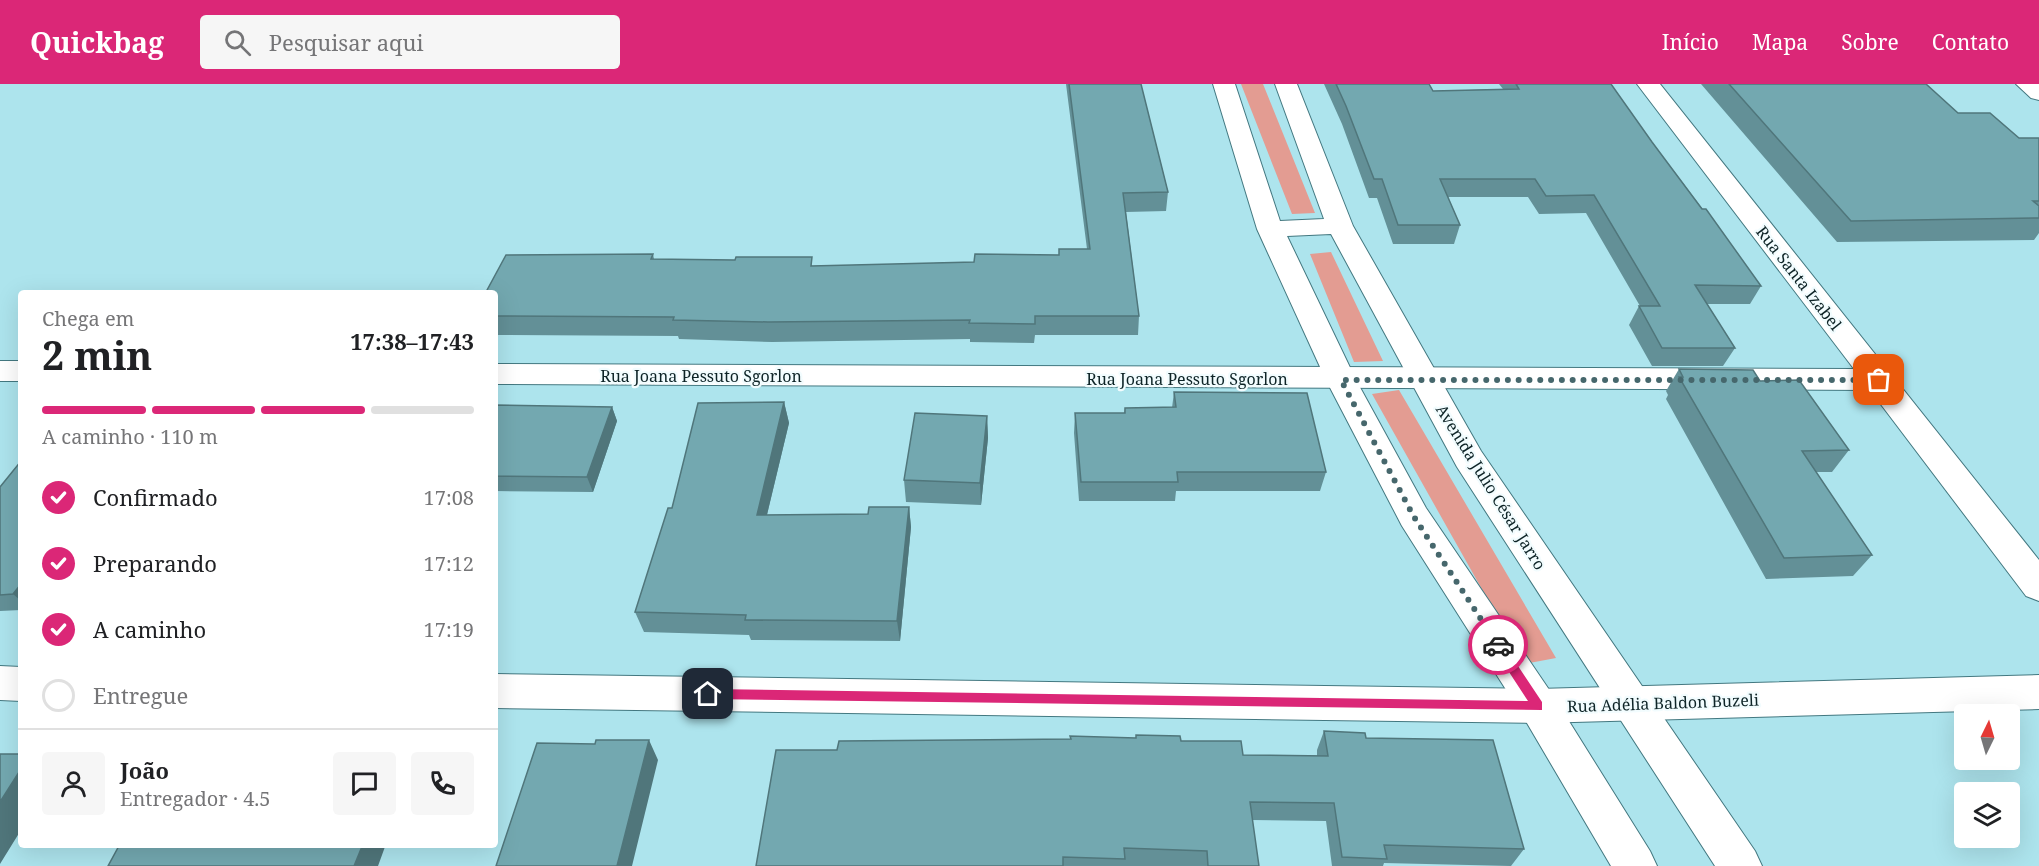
<!DOCTYPE html>
<html lang="pt">
<meta charset="utf-8">
<style>
body{margin:0;font-family:"Noto Serif",serif;background:#f6f6f6;color:#202124;height:100vh;display:flex;flex-direction:column;font-size:22px;white-space:nowrap}
*{box-sizing:border-box;margin:0}
p{font-size:20px;color:#757577}
.icon{flex:none;width:33px;height:33px;fill:none;stroke:currentColor;stroke-width:2;stroke-linecap:round;stroke-linejoin:round}
.map{position:relative;flex:1;overflow:hidden}
.drawer{position:absolute;left:18px;top:206px;width:480px;height:558px;display:flex;flex-direction:column;background:#fff;border-radius:6px;box-shadow:0 6px 24px #0002}
.drawer>*{flex:none}
.needle{width:39px;rotate:5deg}
.controls{position:absolute;left:1954px;top:620px;display:grid;gap:12px}
.controls a{display:grid;place-items:center;width:66px;height:66px;border-radius:6px;background:#fff;box-shadow:0 6px 24px #0002;font-size:30px}
.pin{position:absolute;display:grid;place-items:center;width:51px;height:51px;color:#fff;margin:-26px;border-radius:12px;box-shadow:0 3px 9px #0006}
.courier{position:absolute;display:grid;place-items:center;width:60px;height:60px;margin:-30px;border:4px solid #db2777;border-radius:50%;background:#fff;color:#222;box-shadow:0 2px 8px #0007}
.head em{font-style:normal;font-weight:700}
.head div{display:flex;flex-direction:column-reverse}
.head{display:flex;align-items:center;justify-content:space-between;height:102px;padding:0 24px}
h1{font-size:39px;font-weight:700;line-height:45px}
.bar{display:grid;grid-template-columns:repeat(4,1fr);gap:9px 6px;align-content:center;height:72px;padding:0 24px}
.bar i{height:8px;border-radius:4px;background:#e0e0e0}
.bar .on{background:#db2777}
.bar p{grid-column:span 4}
.line{display:flex;align-items:center;gap:15px;padding:0 24px;border-top:2px solid #e0e0e0}
.line div{flex:1}
.round{display:grid;place-items:center;flex:none;width:63px;height:63px;border-radius:6px;background:#f6f6f6}
ol{padding:0 24px;list-style:none}
li{display:flex;align-items:center;gap:18px;height:66px}
li p{margin-inline-start:auto}
li .icon{padding:6px;border-radius:50%;background:#db2777;color:#fff;stroke-width:4}
li:last-child{color:#757577}
li i{width:33px;height:33px;border:3px solid #e0e0e0;border-radius:50%}
header{display:flex;align-items:center;gap:36px;box-sizing:border-box;height:84px;padding:0 30px;background:#db2777;color:#fff}
header strong{font-size:28px}
nav{display:flex;gap:33px;margin-inline-start:auto;font-size:21px}
.search{width:420px;height:54px;background:#f6f6f6;display:flex;align-items:center;gap:15px;box-sizing:border-box;padding:0 21px;border-radius:6px;color:#757577;font-size:22px}
.map>svg:first-child{display:block}
</style>
<header>
<strong>Quickbag</strong>
<div class="search"><svg class="icon" aria-label="search" viewBox="0 0 24 24"><circle cx="10" cy="10" r="6"/><path d="M15 15l6 6"/></svg>Pesquisar aqui</div>
<nav><a>Início</a><a>Mapa</a><a>Sobre</a><a>Contato</a></nav>
</header>
<div class="map">
<svg width="2039" height="782" viewBox="0 0 2039 782">
<rect width="100%" height="100%" fill="#ade4ed"/>
<path fill="#e39c92" d="M1241,0H1263L1315,129L1292,130Z
M1331,168L1383,277L1354,278L1310,170Z
M1399,306L1556,574L1524,580L1372,310Z"/>
<g fill="none" stroke-linecap="round" stroke-linejoin="round">
<g stroke="#437880" stroke-width="2">
<path id="street" d="M1637,0H1660L2039,476V517L2026,512L1870,306L495,300V280L1854,285Z
M2016,0H2039V16L2031,14Z
M0,277H21V297H0Z
M0,582L21,583V617L0,616Z
M495,590L1538,605L2039,591V625L1538,639L495,624Z"/>
</g>
<g stroke="#437880" stroke-width="2">
<path id="secondary" d="M1213,0H1235L1280,137L1324,135L1275,0H1297L1353,142L1481,367L1755,767L1762,782H1715L1457,383L1331,150L1287,152L1356,296L1426,424L1552,610L1650,767L1657,782H1611L1524,634L1402,442L1326,296L1257,145Z"/>
</g>
<use href="#street" fill="#fff" fill-rule="evenodd"/>
<use href="#secondary" fill="#fff" fill-rule="evenodd"/>
</g>
<path fill="#639097" d="M1066,0H1141L1168,108L1166,127L1126,128L1139,232L1138,251H1035L1034,259L970,258V255L772,258L679,255L678,252L495,251V208L653,170L654,175L814,182L974,178L1059,171L1087,165Z
M1324,0H1429L1433,7L1503,5L1499,0H1611L1652,58L1761,202L1750,220H1707L1735,264L1723,282H1652L1629,241L1639,222H1640L1586,129L1539,130L1528,113H1448L1460,141L1454,160H1393L1377,114H1369L1342,40Z
M1701,0H1926L1958,29L2019,54H2039V149L2034,156L1837,158Z
M1679,285L1760,297L1849,366L1832,388H1816L1872,471L1853,492L1766,495L1666,315L1668,311L1666,307Z
M1174,308L1326,388L1320,407H1176L1175,417H1079L1074,349L1075,329H1124L1125,324H1172Z
M784,318L789,339L767,431L868,430L909,423L911,443L900,557L751,556L749,551L644,548L635,528Z
M495,321L612,323L617,337L593,408L495,407Z
M987,332L988,354L981,421L906,418L904,396Z
M21,377V526L0,527V403Z
M1324,647L1366,654L1524,765L1511,782L1384,779L1383,782H1332L1326,737L1252,736L1259,782H756L837,666L1181,657L1243,671L1317,672V666Z"/>
<path fill="#50767b" d="M784,318L789,339L762,451L757,431Z
M612,323L617,337L593,408L587,393Z
M987,332L988,354L981,421L980,399Z
M909,423L911,443L900,557L897,537Z
M21,500V517L13,510Z
M649,656L658,676L632,782H617Z
M21,685V746L0,780V718Z
M363,760H386L378,782H354Z"/>
<path fill="#73a8b0" stroke="#50767b" stroke-width="1.5" d="M1069,0H1141L1168,108L1123,109L1139,232H1035V240L969,239L970,236L768,238L673,236L674,233L495,232V208H486L506,171L653,170L651,175L735,176L736,173H812L811,182L974,178L975,170L1059,171V165H1090Z
M1336,0H1429L1433,7L1519,5L1516,0H1611L1652,58L1702,125H1706L1761,202L1695,201L1735,264H1662L1639,222H1660L1594,111L1546,112L1535,95H1440L1460,141H1398L1382,95H1374L1346,22Z
M1729,0H1926L1958,29H1990L2019,54H2039V117H2033L2039,122V134L1851,137Z
M1679,285L1753,286L1760,297L1799,296L1849,366L1802,367L1872,471L1784,474L1679,293H1683Z
M1174,308L1307,309L1326,388H1177L1178,398H1081L1075,329H1125V324L1176,323Z
M784,318L757,431L868,430L869,423H909L897,537L745,536L746,531L635,528L668,424H672L698,319Z
M495,321L612,323L587,393L495,392Z
M915,329L987,332L980,399L904,396Z
M21,377V500L13,510L0,511V403Z
M1324,647L1365,649L1366,654L1493,656L1524,765L1384,761L1387,775L1342,773L1334,719L1250,718L1259,782H1208L1207,767L1124,764L1125,775L1063,773V782H756L776,666H837L839,657L1071,655L1070,652L1136,654V651L1180,652L1181,657H1241L1243,671L1328,672Z
M596,656H649L617,782H496L537,659L595,660Z
M0,670H21V685L0,718Z
M120,760H363L354,782H108Z"/>
<path fill="#db2777" d="M1498,557L1502,558L1542,618V626L708,615L703,610L708,605L1528,617L1494,565V558Z"/>
<g fill="none" stroke-linecap="round" stroke-linejoin="round">
<path stroke="#46676c" stroke-width="6" stroke-dasharray="0 10.8" d="M1498,561L1414,433L1341,296H1879"/>
</g>
<g text-anchor="middle" dominant-baseline="central" stroke-width="4.5" stroke-linejoin="round" paint-order="stroke">
<g font-size="16" fill="#0e2427" stroke="#f2fcfe">
<text transform="translate(1799 194) rotate(52)">Rua Santa Izabel</text>
<text x="701" y="292">Rua Joana Pessuto Sgorlon</text>
<text x="1187" y="295">Rua Joana Pessuto Sgorlon</text>
<text transform="translate(1491 403) rotate(58)">Avenida Julio César Jarro</text>
<text transform="translate(1663 619) rotate(-2)">Rua Adélia Baldon Buzeli</text>
</g>
</g>
</svg>
<div class="controls">
<a><svg class="needle" viewBox="-14 -14 28 28"><path d="M0-13l5 13h-10z" fill="#e53935"/><path d="M0 13l5-13h-10z" fill="#757577"/></svg></a>
<a><svg class="icon" aria-label="layers" viewBox="0 0 24 24"><path d="M12 4l9 5-9 5-9-5zM3 14l9 5 9-5"/></svg></a>
</div>
<div class="pin" style="left:1879px;top:296px;background:#ea580c"><svg class="icon" aria-label="bag" viewBox="0 0 24 24"><path d="M5 8h14l-1 12H6zM9 8a3 3 0 0 1 6 0"/></svg></div>
<div class="pin" style="left:708px;top:610px;background:#1f2937"><svg class="icon" aria-label="home" viewBox="0 0 24 24"><path d="M3 11l9-7 9 7M6 9v11h12V9"/></svg></div>
<div class="courier" style="left:1498px;top:561px"><svg class="icon" aria-label="car" viewBox="0 0 24 24"><path d="M5 17H2v-5l4-1 3-4h7l3 4 3 1v5h-3M9 17h6M6 11h13"/><circle cx="7" cy="17" r="2"/><circle cx="17" cy="17" r="2"/></svg></div>
<section class="drawer">
<div class="head"><div><h1>2 min</h1><p>Chega em</p></div><em>17:38–17:43</em></div>
<div class="bar"><i class="on"></i><i class="on"></i><i class="on"></i><i></i><p>A caminho · 110 m</p></div>
<ol>
<li><svg class="icon" aria-label="check" viewBox="0 0 24 24"><path d="M5 12l5 5 9-10"/></svg>Confirmado<p>17:08</p></li>
<li><svg class="icon" aria-label="check" viewBox="0 0 24 24"><path d="M5 12l5 5 9-10"/></svg>Preparando<p>17:12</p></li>
<li><svg class="icon" aria-label="check" viewBox="0 0 24 24"><path d="M5 12l5 5 9-10"/></svg>A caminho<p>17:19</p></li>
<li><i></i>Entregue</li>
</ol>
<div class="line" style="height:108px"><a class="round"><svg class="icon" aria-label="person" viewBox="0 0 24 24"><circle cx="12" cy="8" r="4"/><path d="M4 21q1-7 8-7t8 7"/></svg></a><div><b>João</b><p>Entregador · 4.5</p></div><a class="round"><svg class="icon" aria-label="chat" viewBox="0 0 24 24"><path d="M4 5h16v11H9l-5 4z"/></svg></a><a class="round"><svg class="icon" aria-label="phone" viewBox="0 0 24 24"><path d="M5 4h4l2 5-3 2q2 4 5 5l2-3 5 2v4C11 20 4 13 5 4z"/></svg></a></div>
</section>
</div>
